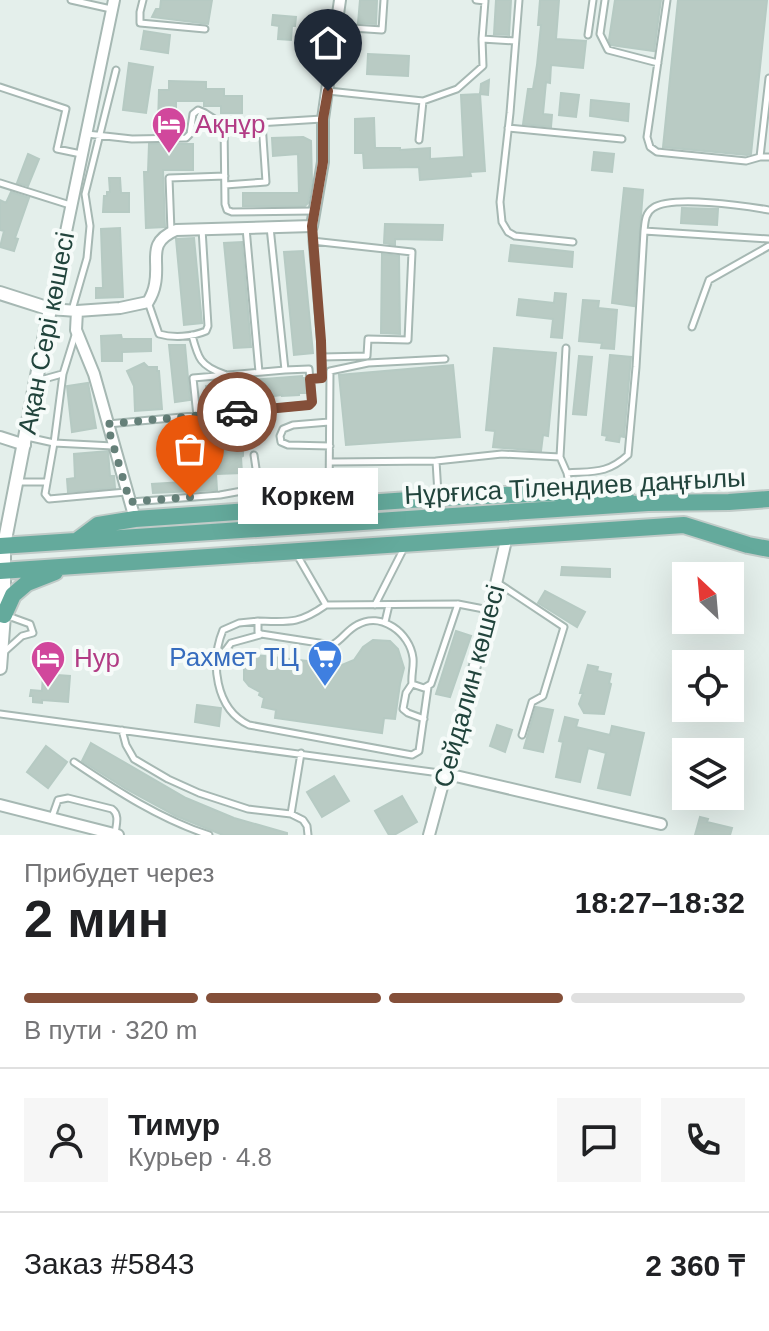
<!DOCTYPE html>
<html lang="ru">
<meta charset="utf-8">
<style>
body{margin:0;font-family:Helvetica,sans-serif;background:#f6f6f6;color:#202124;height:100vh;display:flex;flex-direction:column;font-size:30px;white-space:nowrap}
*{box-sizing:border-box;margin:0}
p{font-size:26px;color:#757577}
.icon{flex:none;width:44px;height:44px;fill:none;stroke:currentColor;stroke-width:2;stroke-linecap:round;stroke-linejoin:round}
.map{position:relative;height:835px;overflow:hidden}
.sheet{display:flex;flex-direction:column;background:#fff;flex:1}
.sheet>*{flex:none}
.needle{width:52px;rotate:334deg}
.tools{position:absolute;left:672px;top:562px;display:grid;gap:16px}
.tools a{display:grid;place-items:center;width:72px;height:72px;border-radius:0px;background:#fff;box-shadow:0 8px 32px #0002;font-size:40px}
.pin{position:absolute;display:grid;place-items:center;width:68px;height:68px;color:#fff;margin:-82px -34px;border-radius:50% 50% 50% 0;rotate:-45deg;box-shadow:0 0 8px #0007}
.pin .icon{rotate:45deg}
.courier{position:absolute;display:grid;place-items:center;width:80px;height:80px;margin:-40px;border:6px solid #844f39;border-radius:50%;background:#fff;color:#222;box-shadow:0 2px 10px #0007}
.bubble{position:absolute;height:56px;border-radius:0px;background:#fff;box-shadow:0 8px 32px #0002;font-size:26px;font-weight:700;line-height:56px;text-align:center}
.headline em{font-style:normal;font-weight:700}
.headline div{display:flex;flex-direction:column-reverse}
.headline{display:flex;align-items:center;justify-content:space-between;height:136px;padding:0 24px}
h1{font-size:52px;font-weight:700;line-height:60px}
.bar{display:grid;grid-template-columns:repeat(4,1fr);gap:12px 8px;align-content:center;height:96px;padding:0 24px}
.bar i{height:10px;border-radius:6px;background:#e0e0e0}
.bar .on{background:#844f39}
.bar p{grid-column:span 4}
.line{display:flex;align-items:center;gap:20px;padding:0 24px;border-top:2px solid #e0e0e0}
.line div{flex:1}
.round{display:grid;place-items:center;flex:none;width:84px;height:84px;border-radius:0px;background:#f6f6f6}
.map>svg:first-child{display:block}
</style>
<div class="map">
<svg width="769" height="835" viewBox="0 0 769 835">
<rect width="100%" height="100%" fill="#e4efeb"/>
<path fill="#b9cbc4" stroke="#b6cac3" stroke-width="2" d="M161,0H212L208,24L152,17L156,9H160Z
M360,0H377L376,24L358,23Z
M496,0H511L509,35L494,34Z
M540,0H559L556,39L586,41L583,68L551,65L550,83L546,82L543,114L552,115L551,127L523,124L528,89H533L537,65L541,25H538Z
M615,0H661L654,51L611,45L609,40Z
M678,0H767L751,154L747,155L663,147Z
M273,15L296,17L295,26H292L291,40L278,39L279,26L272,25Z
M144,31L170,35L168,53L141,49Z
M368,54L409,56L408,76L367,74Z
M129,63L153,67L146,113L123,110Z
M489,80L488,95L480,94L485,171L470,172L471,176L420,180L419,167L364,168L363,153H355V119L374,118L375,148H400V150L430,148V159L464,157L461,95L480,94L481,84Z
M169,81L206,82V89H224V96H242V113H221V106H204V101H176V123H158L159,90H169Z
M561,93L579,95L576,117L559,115Z
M591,100L629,104L628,121L590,116Z
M303,137L311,141L312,181L308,203L305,206H243V193H299L298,154L273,156L272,138Z
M149,144H193V170H163L165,227L146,228L144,172H148Z
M594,152L614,154L612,172L592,170Z
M28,154L39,159L28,186L17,183Z
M109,178H120L121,193H129V212H103L104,196H107V192H110Z
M624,188L643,190L634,306L612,303Z
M11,192L29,198L15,238L18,239L14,251L0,247L4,231L0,230V200L6,203Z
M682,208L718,209L717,225L681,223Z
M385,224L443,225L442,240L395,239V245L384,243Z
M120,228L123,297L96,298V288H103L101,229Z
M194,238L202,323L184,325L176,239Z
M242,242L251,347L234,348L224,243Z
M511,245L573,252L572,267L509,261Z
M303,251L313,353L294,355L284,252Z
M382,254L399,256L400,334L381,333Z
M555,293L566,294L562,338L551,337L553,319L517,315L519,299L554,303Z
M583,300L599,301L598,308L617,310L614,349L601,348L602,343L579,341Z
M121,335L122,339H151V351L122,352V361H102L101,336Z
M169,345H185L190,400L175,402Z
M494,348L556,353L548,436L543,435L541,451L493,447L495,431L486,430Z
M610,355L631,357L624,437L620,436L619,442L606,440L607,436L602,435Z
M579,356L592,357L586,415L573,414Z
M144,363L148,367H157V371H159L162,409L135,411L134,386L127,371Z
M453,365L460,437L346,445L339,375Z
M302,376V378H304L306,393H299V395L282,396V395L250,399V397L216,401V400L207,401L206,386L212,385V383Z
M88,383L96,428L72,432L67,386Z
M252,434L253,446H243V456L241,457L242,473L216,474L217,490L153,493L152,484L184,482L182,439Z
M108,451L110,476H114L115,488L68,492L67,479L75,478L74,454Z
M562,567L610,569V577L561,575Z
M545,591L585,612L577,627L538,603Z
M456,631L471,636L450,697L436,694Z
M373,640L390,641L398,649L404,668L400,684L395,719L384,718L382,733L275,718L276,710L262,707L264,698L259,695L260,692L249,686L244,680V669L248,660L256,655L342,665L354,660L363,647Z
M588,665L598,667L597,671L611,674L609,683L611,684L604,714L584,713L579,704L583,693H580Z
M43,674L70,676L68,702L42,700V703L33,702V696H30L31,690L42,691Z
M197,705L221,708L219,726L195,722Z
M536,707L553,710L543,752L524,748Z
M565,717L578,720L576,727L610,735L612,726L644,733L630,795L598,788L606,753L588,748L580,782L556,777L563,742L559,741Z
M497,725L512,730L505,752L490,746Z
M91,743L186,798L234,818L287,833V835H223L176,816L126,789L82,761Z
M46,746L67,762L48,788L27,772Z
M334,776L349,801L322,817L307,792Z
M402,796L417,822L394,835H389L375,811Z
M700,817L708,819L707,822L732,828L730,835H695Z"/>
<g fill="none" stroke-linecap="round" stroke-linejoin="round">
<g stroke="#a6b8b3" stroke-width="9">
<path id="service" d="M71,0L111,9
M143,0L140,12V23L205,29
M476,0L485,1L482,39L515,41
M519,0L510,113L500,202L502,222L508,232L515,236L573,242
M605,0L600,34L608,50L658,63
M667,0L647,137L650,147L657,152L746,161L760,157
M337,27L382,30L384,0
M588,35L593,0
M769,78L760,157H769
M0,87L66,109L57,149L81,154
M328,91L423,101L457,89L483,66L482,39
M224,125L225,204L227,210L232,212L314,211
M508,128L622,139
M87,134L132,139L186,138L190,134L193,114L198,110L205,113L224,125L322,119
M419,140L423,101
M0,183L70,205
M225,185L266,182L262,123
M312,227V241L322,357L367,356L368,339L408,340L412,252L312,241
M246,228L259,372
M171,231L169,178L225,176
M644,231C645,222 645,213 653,208C672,195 745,206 769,210
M148,302L159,334C173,338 192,337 206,331L208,326L202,229
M72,310L87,258L90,226L85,194L116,70
M692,327L709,280L769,246
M192,335C198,358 200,366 224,374
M566,348L560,457L567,473L570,489
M310,379L322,378V357
M37,381L62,374
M197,416L193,378L285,370L270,227
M329,422L293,425L283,429L280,436L281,442L288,445L330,446
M108,424L309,405L312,402L309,369L285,370
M27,437L54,443L63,374L76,332
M113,446L54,443L45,494L49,499L126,492
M436,461L502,454L560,457
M331,462L436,461L438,494
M567,473C594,471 607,474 628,455L636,367L644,231L769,239
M18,482H47
M131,502L220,495L253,489L256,487L258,482L254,455
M329,502L330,371L368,363L445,359
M297,555L326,605L458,604L489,610
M498,583L564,627L543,696L532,702L522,735
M326,605C299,624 290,622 258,621V632L261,634L332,645C342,640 347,630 357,625C381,611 410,633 413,658C414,667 411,675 412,684L424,688L431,684L458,604
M375,605L405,546
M258,621L239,623L223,630C210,662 215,709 249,725L412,755L419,751L428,687
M385,622L389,605
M3,653L22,636L33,633L30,624L8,616
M217,662L231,643L260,635
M412,684L406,693L403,709L408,713L424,719
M0,714L447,774
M122,730L126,745L134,759L168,779L199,793L248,809L291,814L303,820L307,826L308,835
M74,762C117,791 160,819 209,835
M291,814L301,753
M52,817L58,800L68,798L112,809C120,815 116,825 115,834"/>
</g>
<g stroke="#a6b8b3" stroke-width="14">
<path id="minor" d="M114,0L50,309L77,311L76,330L94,374L135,519
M77,311L120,308L148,302C151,297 154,290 155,284C160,259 146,243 176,230L312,226L323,162V119L340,0
M0,437L25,445
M447,774L661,824
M0,805L118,835
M429,835L490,610L507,536"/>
</g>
<g stroke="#a6b8b3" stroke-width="16">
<path id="tertiary" d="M0,293L50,309L4,545V615L0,668"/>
</g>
<g stroke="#c1cbc8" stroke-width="20">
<path id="primary" d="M78,540L98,525L135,519L438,498L596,491L626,498
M0,546L648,503L729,502L769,499
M0,571L684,525L748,545L769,549
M4,615L13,595L27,583L55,572"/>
</g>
<use href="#service" stroke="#fff" stroke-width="5"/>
<use href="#minor" stroke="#fff" stroke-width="10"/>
<use href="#tertiary" stroke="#fff" stroke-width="12"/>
<use href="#primary" stroke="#64aa9c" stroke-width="16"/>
</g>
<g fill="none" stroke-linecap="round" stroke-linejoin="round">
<path stroke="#658079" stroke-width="8" stroke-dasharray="0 14.4" d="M190,497L130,502L107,424L237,412"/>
<path stroke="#844f39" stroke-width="10" d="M237,412L309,405L312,402L310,379L322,378L321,341L312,226L323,162V119L328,91"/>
</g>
<defs>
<g id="hotel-pin" transform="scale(1.8)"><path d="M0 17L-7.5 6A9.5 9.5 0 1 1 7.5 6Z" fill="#d1479c" stroke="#f6fbf9"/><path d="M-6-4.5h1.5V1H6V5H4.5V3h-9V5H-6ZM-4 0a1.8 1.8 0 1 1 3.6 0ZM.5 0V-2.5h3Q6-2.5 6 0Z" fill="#fff"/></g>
<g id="supermarket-pin" transform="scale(1.8)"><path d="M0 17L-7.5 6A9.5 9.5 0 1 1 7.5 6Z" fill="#3f7fe0" stroke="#f6fbf9"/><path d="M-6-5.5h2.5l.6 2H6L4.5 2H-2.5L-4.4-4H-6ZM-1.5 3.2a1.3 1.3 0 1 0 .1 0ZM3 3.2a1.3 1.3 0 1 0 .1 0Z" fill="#fff"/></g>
</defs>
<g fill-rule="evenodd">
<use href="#hotel-pin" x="169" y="124"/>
<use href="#supermarket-pin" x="325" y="657"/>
<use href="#hotel-pin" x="48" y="658"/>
</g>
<g text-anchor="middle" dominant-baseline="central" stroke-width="8" stroke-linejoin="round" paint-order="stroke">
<g font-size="26" fill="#b23c85" stroke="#f6fbf9" text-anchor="start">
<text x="195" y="124">Ақнұр</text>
<text x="74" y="658">Нур</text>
</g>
<g font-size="26" fill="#21443c" stroke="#f6fbf9">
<text transform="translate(46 333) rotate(-79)">Ақан Сері көшесі</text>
<text transform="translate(575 486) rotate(-3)">Нұрғиса Тілендиев даңғылы</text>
<text transform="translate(469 686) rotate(-75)">Сейдалин көшесі</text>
</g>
<g font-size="26" fill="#366cbe" stroke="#f6fbf9" text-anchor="end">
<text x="299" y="657">Рахмет ТЦ</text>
</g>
</g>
</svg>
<div class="tools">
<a><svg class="needle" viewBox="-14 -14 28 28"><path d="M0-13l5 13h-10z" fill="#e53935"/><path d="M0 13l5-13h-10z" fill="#757577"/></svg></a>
<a><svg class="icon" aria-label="locate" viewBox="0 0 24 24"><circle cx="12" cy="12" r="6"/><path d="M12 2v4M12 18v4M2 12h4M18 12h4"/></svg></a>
<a><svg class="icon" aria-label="layers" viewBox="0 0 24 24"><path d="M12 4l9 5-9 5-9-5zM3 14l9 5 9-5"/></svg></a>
</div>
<div class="pin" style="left:190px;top:497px;background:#ea580c"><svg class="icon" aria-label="bag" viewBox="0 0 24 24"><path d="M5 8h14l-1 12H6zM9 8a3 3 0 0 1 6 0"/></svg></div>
<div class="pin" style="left:328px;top:91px;background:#1f2937"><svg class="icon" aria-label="home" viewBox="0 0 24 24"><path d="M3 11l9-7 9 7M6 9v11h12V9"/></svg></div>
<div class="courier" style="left:237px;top:412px"><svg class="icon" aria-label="car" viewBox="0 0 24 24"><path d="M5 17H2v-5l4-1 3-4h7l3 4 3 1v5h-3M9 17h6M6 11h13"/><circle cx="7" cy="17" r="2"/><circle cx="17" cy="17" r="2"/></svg></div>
<div class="bubble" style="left:238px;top:468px;width:140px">Коркем</div>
</div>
<section class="sheet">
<div class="headline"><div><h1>2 мин</h1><p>Прибудет через</p></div><em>18:27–18:32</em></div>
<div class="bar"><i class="on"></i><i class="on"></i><i class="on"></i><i></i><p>В пути · 320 m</p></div>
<div class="line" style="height:144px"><a class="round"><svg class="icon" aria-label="person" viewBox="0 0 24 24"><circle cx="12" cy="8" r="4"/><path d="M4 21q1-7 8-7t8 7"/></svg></a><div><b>Тимур</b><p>Курьер · 4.8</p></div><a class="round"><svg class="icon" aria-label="chat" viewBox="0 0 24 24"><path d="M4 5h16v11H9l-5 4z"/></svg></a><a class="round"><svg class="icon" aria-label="phone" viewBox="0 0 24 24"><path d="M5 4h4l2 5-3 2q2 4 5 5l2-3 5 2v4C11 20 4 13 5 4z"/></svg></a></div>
<div class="line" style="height:104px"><div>Заказ #5843</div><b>2 360 ₸</b></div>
</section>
